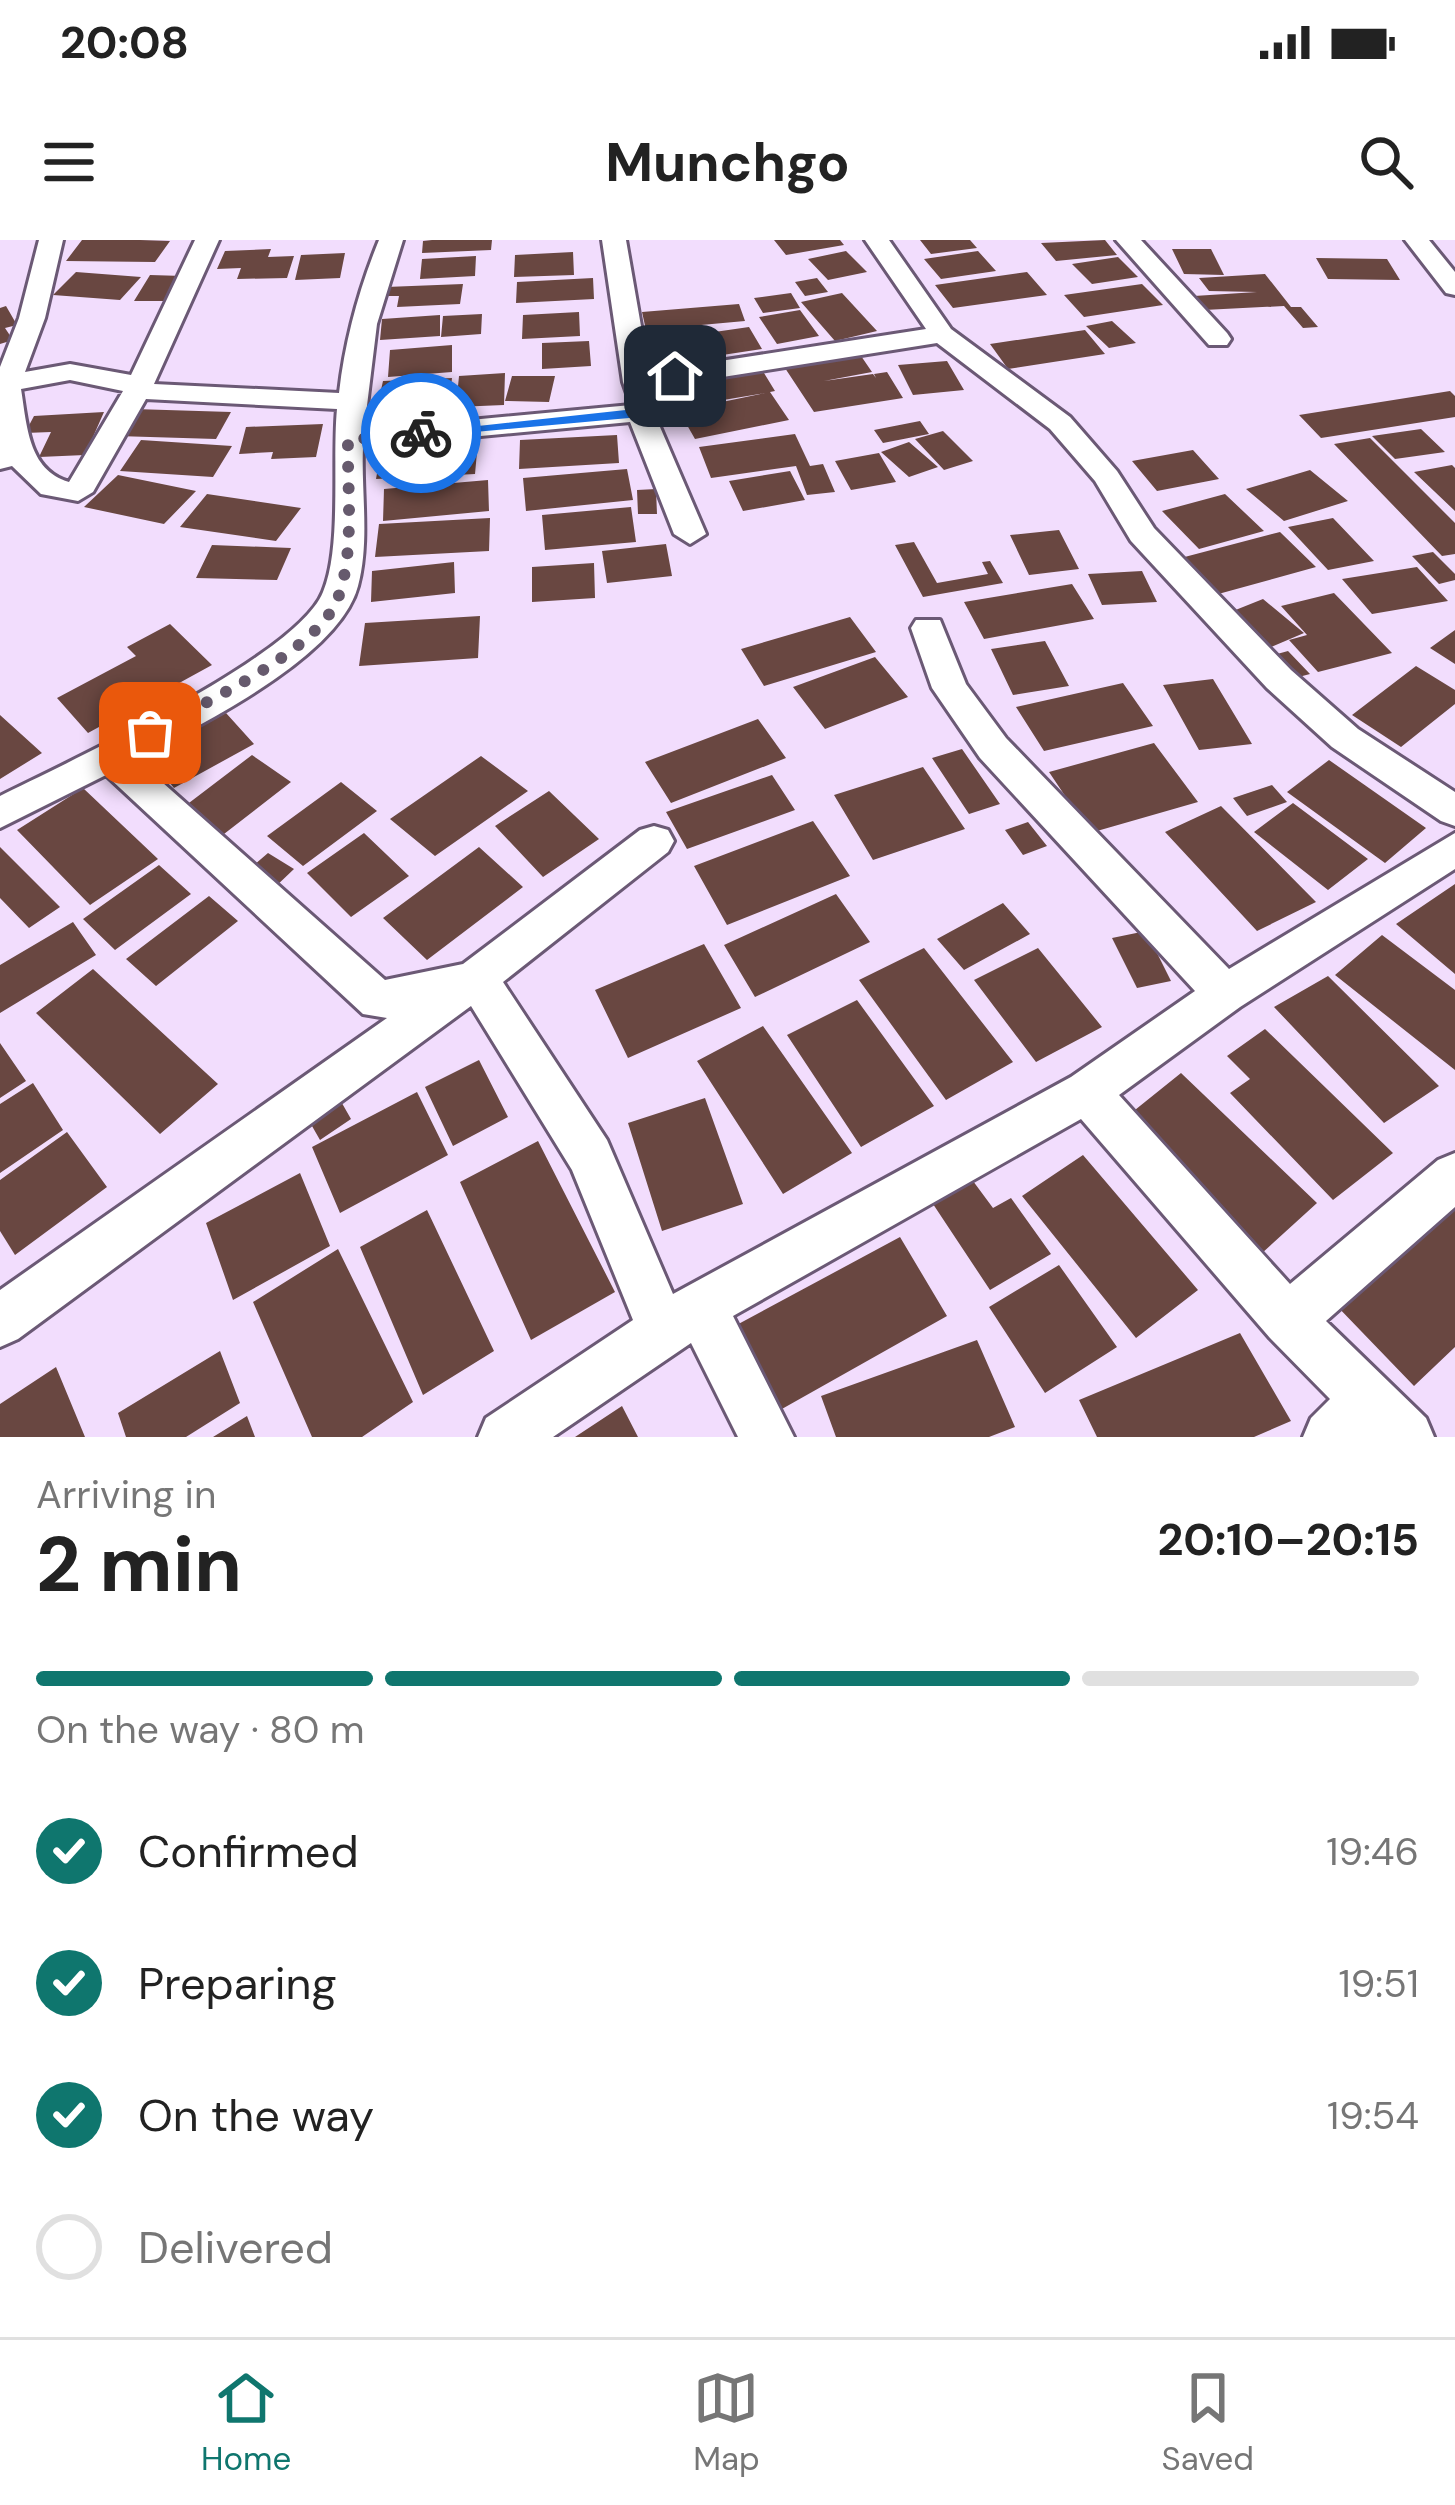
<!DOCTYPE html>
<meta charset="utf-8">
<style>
body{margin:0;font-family:"DM Sans",sans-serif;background:#f6f6f6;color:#222;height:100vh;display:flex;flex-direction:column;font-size:45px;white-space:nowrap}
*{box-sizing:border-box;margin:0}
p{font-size:39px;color:#767676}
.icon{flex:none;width:66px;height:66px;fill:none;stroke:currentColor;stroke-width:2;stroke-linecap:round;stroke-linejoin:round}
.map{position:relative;height:1197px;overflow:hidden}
.drawer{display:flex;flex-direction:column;background:#fff;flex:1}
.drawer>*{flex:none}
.pin{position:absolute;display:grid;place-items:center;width:102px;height:102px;color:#fff;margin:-51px;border-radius:24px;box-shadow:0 6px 18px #0006}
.courier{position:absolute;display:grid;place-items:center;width:120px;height:120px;margin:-60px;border:9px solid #1a73e8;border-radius:50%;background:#fff;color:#222;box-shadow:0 3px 15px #0007}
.summary em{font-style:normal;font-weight:700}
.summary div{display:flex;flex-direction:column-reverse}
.summary{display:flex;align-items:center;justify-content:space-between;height:204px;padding:0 36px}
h1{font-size:78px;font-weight:700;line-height:90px}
.bar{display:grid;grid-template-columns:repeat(4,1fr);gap:18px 12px;align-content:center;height:144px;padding:0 36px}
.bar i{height:15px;border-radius:9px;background:#e0e0e0}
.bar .current{background:#0f766e}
.bar p{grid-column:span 4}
ol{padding:0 36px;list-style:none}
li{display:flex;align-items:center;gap:36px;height:132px}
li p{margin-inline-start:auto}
li .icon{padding:12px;border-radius:50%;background:#0f766e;color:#fff;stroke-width:4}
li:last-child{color:#767676}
li i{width:66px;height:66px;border:6px solid #e0e0e0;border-radius:50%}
.status{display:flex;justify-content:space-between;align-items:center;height:84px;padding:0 60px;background:#fff;direction:ltr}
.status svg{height:33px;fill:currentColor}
header{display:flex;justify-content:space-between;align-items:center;height:156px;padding:0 36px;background:#fff;font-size:54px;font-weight:700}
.dock{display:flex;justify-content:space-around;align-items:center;height:168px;border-top:3px solid #e0e0e0;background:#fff;font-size:33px;color:#767676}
.dock a{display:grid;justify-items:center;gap:6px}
.dock .current{color:#0f766e}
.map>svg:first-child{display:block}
</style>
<div class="status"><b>20:08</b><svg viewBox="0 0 49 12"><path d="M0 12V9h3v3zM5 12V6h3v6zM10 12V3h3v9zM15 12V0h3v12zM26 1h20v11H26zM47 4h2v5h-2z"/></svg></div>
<header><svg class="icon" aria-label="menu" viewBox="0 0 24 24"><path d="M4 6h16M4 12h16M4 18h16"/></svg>Munchgo<svg class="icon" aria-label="search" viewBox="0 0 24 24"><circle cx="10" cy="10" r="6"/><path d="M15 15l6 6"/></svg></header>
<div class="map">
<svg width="1455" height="1197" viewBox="0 0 1455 1197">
<rect width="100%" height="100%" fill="#f2ddfd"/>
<path fill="#694741" d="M82,0H140L170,1L155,22L66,21Z
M432,0H492L491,10L422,13L423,1Z
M774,0H840L844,5L786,15Z
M920,0H970L977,8L931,14Z
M1105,0L1117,15L1056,21L1041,3Z
M271,9L268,17L294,16L287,38L237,39L241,28L217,29L225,11Z
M1172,9H1211L1224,35L1184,34Z
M846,11L867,32L828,40L808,19Z
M978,11L996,31L941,39L924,19Z
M573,12L574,35L514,37L515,15Z
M345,13L340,38L295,40L301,15Z
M476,16L475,36L420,39L422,19Z
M1118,17L1138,37L1092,44L1072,24Z
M1316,18L1387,19L1400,40L1328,39Z
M76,32L141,37L120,60L53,55Z
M1027,32L1047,55L953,68L935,45Z
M1265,34L1291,67H1301L1318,87L1303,88L1284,66L1204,70L1194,56L1257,52L1209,51L1199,38Z
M150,35L183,36L167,61H134Z
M593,38L594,59L516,63L517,42Z
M817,38L828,52L805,56L795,42Z
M463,44L460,64L397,67L399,56H384L386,47Z
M1142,44L1163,65L1084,77L1064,55Z
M791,53L800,68L763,73L754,58Z
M842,53L877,91L835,101L801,62Z
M739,64L745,81L646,90L642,72Z
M6,66L17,85L5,88L13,100L0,104V68Z
M800,70L819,96L777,104L759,77Z
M579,72L580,96L522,99L523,75Z
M482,74L481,94L441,97L443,76Z
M440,75V96L380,100L382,79Z
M1112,81L1136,103L1109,108L1086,86Z
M749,87L762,109L676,122L666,99Z
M1085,90L1105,114L1008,129L990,104Z
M589,101L591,126L542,129V103Z
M452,105V132L388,137L390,110Z
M859,113L872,132L824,141L873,134L876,138L874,134L887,132L903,158L814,172L783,125Z
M947,121L964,150L913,155L898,125Z
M761,128L775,151L770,152L789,180L695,199L679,171L765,153L681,167L670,143Z
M505,133L504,165L456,167L459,136Z
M512,136H555L549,162L505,161Z
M452,138L449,163L394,166L397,149L381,150L383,141Z
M1450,151L1455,156V177L1321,198L1299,175Z
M134,169L231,172L216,199L117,196Z
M104,172L85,215L39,217L51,192L25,193L34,176Z
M920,181L929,194L883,203L874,190Z
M323,184L316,217L271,219L273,212L239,214L246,187Z
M1421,189L1445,212L1395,219L1372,196Z
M943,191L973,221L944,230L915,199Z
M795,194L810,226L823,224L835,252L807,255L796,226L711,238L699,207Z
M617,195L619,223L519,229L520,200Z
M1370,198L1455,283V314L1442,316L1334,204Z
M141,200L232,206L213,237L120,231Z
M478,201L475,234L376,239L382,206Z
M909,202L938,227L909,237L881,212Z
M1193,210L1219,239L1157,251L1132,221Z
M879,213L896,242L851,250L835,221Z
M1452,225L1455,228V271L1414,232Z
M627,229L633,260L526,271L523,238Z
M1310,230L1348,261L1284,281L1246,249Z
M790,231L805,260L743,271L729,241Z
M118,235L196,251L164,284L84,267Z
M488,240L489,271L383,281L384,249Z
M656,249L657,274H638L637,250Z
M207,254L301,268L276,301L180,287Z
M1225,254L1264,291L1199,309L1162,271Z
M631,267L636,302L545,310L542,275Z
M490,278L489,311L375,317L379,284Z
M1333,278L1374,321L1328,330L1288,287Z
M1059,290L1079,329L1029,335L1010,295Z
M1280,292L1316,327L1211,356L1177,319Z
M914,302L937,343L988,334L982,322L990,321L1003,343L923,357L895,305Z
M666,304L672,336L607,343L602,311Z
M212,305L291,308L277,340L196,338Z
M1433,312L1455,334V340L1439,344L1412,316Z
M454,322L455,353L371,362L372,331Z
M594,323L595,358L532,362V327Z
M1417,327L1448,361L1372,374L1342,339Z
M1142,331L1157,362L1102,365L1088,334Z
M1072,344L1094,379L984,399L964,362Z
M1334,353L1392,413L1318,432L1289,400L1307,395L1281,366Z
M1263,359L1304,393L1264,410L1223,375Z
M480,376L478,418L359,426L365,383Z
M850,377L876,412L764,446L741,409Z
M170,384L212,425L88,493L57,458L136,416L127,407Z
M1455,390V424L1430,408Z
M1045,401L1069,446L1013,455L991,409Z
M1288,411L1310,434L1291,439L1270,416Z
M875,417L908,457L825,489L793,447Z
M1416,426L1455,450V464L1401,507L1352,475Z
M1213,439L1252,504L1199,510L1163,445Z
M1123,443L1153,486L1044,511L1016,467Z
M226,473L254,504L174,548L147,515Z
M0,475L42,513L0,539Z
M758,479L786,518L671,563L645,522Z
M1154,503L1198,562L1090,593L1049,532Z
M962,509L1000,564L969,574L932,518Z
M252,515L291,542L224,594L185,566Z
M481,516L528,551L435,616L390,579Z
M1329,520L1426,588L1385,623L1287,552Z
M923,527L965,589L873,620L834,555Z
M772,535L795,570L687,609L666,572Z
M341,542L377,571L303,626L267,596Z
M1272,545L1287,562L1247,576L1233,558Z
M83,548L158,619L90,665L17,590Z
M549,551L599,599L543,637L495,586Z
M1293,563L1368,619L1328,650L1254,592Z
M1221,566L1316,662L1257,691L1165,592Z
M813,581L850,636L727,685L694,626Z
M1028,582L1047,606L1023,615L1005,590Z
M364,593L409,636L351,677L307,633Z
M0,607L60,667L29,688L0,658Z
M479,607L523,647L427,720L383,678Z
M268,613L294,629L273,649L246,632Z
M159,625L191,654L115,710L83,679Z
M1455,644V734L1396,684Z
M836,654L870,702L755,757L724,705Z
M209,656L238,681L156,746L126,719Z
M1003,663L1030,694L964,730L937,699Z
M73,682L96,715L0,773V725Z
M1146,691L1171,741L1137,748L1112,698Z
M1382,695L1455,750V830L1335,735Z
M704,704L741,768L628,818L595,750Z
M924,708L1013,822L946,860L859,740Z
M1038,708L1102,787L1036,822L974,740Z
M93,729L218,844L160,894L36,773Z
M1328,736L1439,846L1384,883L1274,767Z
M857,760L934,866L861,907L787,795Z
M763,786L852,913L783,954L697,821Z
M1265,789L1393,913L1333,960L1230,853L1250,839L1227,816Z
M0,803L26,841L0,858Z
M479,820L508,877L453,906L425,847Z
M1181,833L1317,963L1261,1014L1125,878Z
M33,843L63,890L0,933V864Z
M417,852L448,915L340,973L312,907Z
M339,858L351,879L320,900L308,879Z
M705,858L743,964L662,991L628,883Z
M67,892L107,947L15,1015L0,991V940Z
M538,901L615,1052L531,1100L460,942Z
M1083,915L1198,1050L1136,1098L1022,956Z
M300,933L330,1006L233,1060L206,983Z
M973,941L993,968L1011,958L1051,1014L990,1050L933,964Z
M1455,955V1107L1414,1146L1334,1063Z
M427,970L494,1111L423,1155L360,1007Z
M900,997L947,1076L773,1174L731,1088Z
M338,1009L413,1162L362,1197H312L253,1062Z
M1059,1025L1117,1107L1045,1153L989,1067Z
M1240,1093L1291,1181L1254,1197H1097L1079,1160Z
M977,1100L1015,1187L989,1197H836L821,1156Z
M220,1111L240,1163L186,1197H126L118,1173Z
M56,1127L85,1197H0V1164Z
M622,1166L638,1197H575Z
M247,1176L255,1197H213Z"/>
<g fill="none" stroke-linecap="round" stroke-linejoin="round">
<g stroke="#6b5975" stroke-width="6">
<path id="street" d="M39,0H63L45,78L25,132L70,124L131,135L195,0H219L154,144L339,153C345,100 359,49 379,0H403L377,84L364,190L631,165L623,142L602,0H626L649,132L926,89L865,0H889L951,89L1070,177L1117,231L1154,288L1291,430L1358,489L1455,552V586L1441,581L1332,507L1267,448L1131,301L1095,241L1050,189L937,103L653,148L660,165L654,173L706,294L690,304L674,294L630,182L363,207C361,252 370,301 358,346C339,418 199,485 136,519L385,740L463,724L640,590L654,586L668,590L674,601L668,612L503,742L607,900L673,1054L1071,837L1195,751L980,518L932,448L911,388L916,380H940L966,444L1006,498L1229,729L1455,593V629L1240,767L1119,855L1290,1044L1438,920L1455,913V967L1326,1081L1426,1178L1434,1197H1303L1311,1178L1330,1159L1270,1098L1081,879L733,1076L794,1197H738L691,1103L553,1197H478L486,1178L633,1080L572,930L471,766L18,1099L0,1107V1050L387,778L363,774L106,535L0,588V556C68,522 297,417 323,352C342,307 332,221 337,169L146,159L93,252L78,261L41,254L12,226L0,229V127L19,78ZM70,140L123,151L69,242C28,230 27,185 21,149Z
M1116,0H1141L1227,93L1231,99L1227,105H1209Z
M1405,0H1429L1455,32V55L1446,53Z"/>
</g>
<use href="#street" fill="#fff" fill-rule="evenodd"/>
</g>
<path fill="#1a73e8" d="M675,132L679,139L645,145L653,164L640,177L421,197L414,193L635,169L639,164L632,139Z"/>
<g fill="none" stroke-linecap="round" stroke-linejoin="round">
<path stroke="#665a6d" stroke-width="12" stroke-dasharray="0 21.6" d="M150,493C201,463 317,413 338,358C355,312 347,249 348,200L421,193"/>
</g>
</svg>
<div class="pin" style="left:150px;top:493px;background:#ea580c"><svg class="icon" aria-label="bag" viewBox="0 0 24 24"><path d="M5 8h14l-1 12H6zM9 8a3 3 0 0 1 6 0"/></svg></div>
<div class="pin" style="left:675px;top:136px;background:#1f2937"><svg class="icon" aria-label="home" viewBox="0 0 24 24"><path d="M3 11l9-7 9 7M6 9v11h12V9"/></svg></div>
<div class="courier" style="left:421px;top:193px"><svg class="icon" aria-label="bike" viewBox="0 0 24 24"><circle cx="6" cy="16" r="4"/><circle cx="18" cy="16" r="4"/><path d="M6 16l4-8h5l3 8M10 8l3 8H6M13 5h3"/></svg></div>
</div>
<section class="drawer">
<div class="summary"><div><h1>2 min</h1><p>Arriving in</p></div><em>20:10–20:15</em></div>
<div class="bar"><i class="current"></i><i class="current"></i><i class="current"></i><i></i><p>On the way · 80 m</p></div>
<ol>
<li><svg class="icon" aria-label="check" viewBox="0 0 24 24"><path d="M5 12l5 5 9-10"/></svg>Confirmed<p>19:46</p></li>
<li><svg class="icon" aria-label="check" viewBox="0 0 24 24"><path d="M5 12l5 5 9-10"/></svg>Preparing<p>19:51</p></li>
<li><svg class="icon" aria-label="check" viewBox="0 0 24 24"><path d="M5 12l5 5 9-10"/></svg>On the way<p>19:54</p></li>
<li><i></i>Delivered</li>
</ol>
</section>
<nav class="dock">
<a class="current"><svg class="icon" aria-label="home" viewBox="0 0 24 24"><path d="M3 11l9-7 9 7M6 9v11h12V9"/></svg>Home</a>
<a><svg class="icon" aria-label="map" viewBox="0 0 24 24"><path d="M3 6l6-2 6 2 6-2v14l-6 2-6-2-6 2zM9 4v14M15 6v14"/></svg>Map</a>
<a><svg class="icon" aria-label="saved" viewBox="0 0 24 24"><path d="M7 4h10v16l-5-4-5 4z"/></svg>Saved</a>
</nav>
